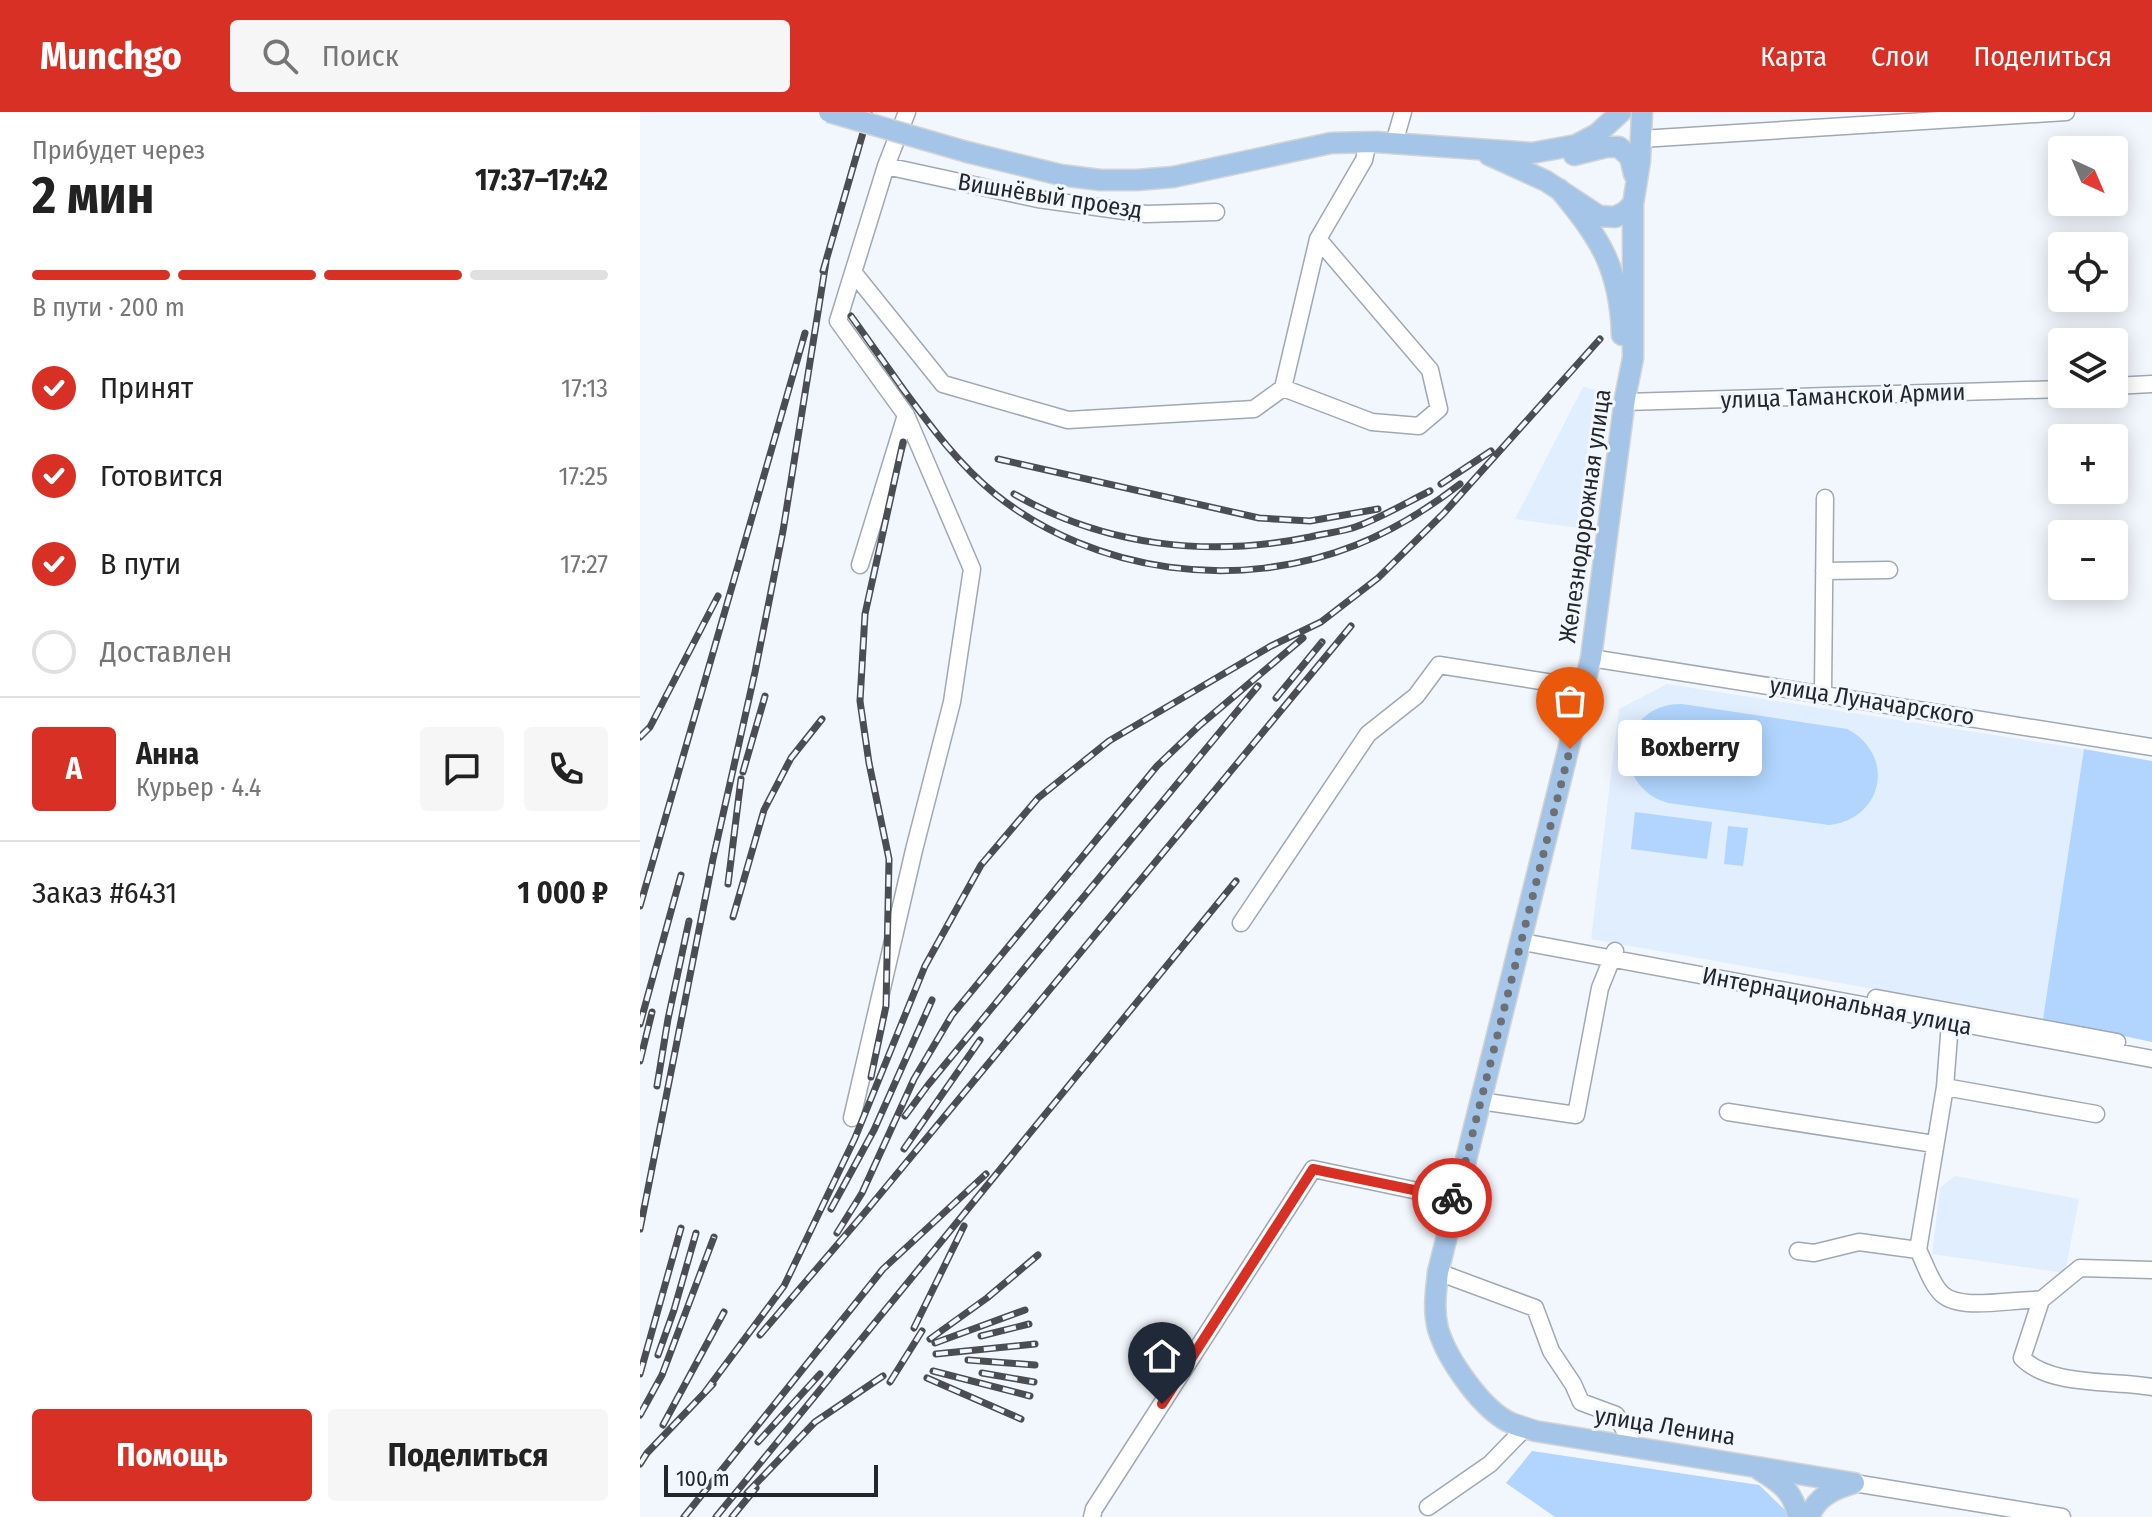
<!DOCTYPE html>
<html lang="ru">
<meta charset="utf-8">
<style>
body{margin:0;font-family:"Fira Sans Condensed",sans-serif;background:#f6f6f6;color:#222;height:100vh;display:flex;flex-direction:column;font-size:30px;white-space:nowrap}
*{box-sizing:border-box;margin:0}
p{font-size:26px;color:#767676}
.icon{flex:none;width:44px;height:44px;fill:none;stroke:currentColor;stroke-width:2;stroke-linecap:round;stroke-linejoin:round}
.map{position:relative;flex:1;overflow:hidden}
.details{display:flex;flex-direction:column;background:#fff;width:640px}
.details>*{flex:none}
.needle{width:52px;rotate:136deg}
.buttons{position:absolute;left:1408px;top:24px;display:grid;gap:16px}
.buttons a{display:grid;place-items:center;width:80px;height:80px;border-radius:8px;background:#fff;box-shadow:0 4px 20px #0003;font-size:40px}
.scale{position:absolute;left:24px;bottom:20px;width:214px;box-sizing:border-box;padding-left:8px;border:4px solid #24272a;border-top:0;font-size:22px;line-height:28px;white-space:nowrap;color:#24272a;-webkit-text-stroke:6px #f2f7fd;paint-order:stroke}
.pin{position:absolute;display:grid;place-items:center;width:68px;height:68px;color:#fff;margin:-82px -34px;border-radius:50% 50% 50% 0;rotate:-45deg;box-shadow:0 0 8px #0007}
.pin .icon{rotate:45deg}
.courier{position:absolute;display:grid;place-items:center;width:80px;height:80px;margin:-40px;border:6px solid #d93025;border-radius:50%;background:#fff;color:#222;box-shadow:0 2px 10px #0007}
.bubble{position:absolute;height:56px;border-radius:8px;background:#fff;box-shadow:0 4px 20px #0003;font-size:26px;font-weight:700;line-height:56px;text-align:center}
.overview em{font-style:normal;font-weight:700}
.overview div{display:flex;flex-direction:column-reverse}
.overview{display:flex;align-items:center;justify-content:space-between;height:136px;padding:0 32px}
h1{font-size:52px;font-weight:700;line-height:60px}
.bar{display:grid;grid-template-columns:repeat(4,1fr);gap:12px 8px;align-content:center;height:96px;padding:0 32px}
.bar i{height:10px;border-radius:6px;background:#e0e0e0}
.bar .current{background:#d93025}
.bar p{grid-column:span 4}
.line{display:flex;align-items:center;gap:20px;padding:0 32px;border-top:2px solid #e0e0e0}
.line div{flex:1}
.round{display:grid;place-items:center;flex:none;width:84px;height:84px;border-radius:8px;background:#f6f6f6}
ol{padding:0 32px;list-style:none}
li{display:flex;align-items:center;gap:24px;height:88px}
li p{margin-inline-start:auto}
li .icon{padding:8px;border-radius:50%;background:#d93025;color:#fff;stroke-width:4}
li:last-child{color:#767676}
li i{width:44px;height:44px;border:4px solid #e0e0e0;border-radius:50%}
.action{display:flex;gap:16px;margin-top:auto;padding:16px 32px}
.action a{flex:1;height:92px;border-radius:8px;background:#d93025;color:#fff;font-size:32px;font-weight:700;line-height:92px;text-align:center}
.action a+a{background:#f6f6f6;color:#222}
header{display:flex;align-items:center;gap:48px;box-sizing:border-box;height:112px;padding:0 40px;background:#d93025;color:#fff}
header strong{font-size:38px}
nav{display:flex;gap:44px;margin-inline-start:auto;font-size:28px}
.search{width:560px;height:72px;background:#f6f6f6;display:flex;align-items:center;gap:20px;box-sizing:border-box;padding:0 28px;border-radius:8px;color:#767676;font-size:30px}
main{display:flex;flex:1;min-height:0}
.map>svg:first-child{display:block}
</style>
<header>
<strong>Munchgo</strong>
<div class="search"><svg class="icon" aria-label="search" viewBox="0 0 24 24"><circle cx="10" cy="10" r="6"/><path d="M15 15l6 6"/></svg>Поиск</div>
<nav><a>Карта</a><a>Слои</a><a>Поделиться</a></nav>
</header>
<main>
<section class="details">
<div class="overview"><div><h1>2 мин</h1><p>Прибудет через</p></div><em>17:37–17:42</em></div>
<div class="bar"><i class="current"></i><i class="current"></i><i class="current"></i><i></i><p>В пути · 200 m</p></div>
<ol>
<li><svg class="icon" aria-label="check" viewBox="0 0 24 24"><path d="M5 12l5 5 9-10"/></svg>Принят<p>17:13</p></li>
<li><svg class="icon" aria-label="check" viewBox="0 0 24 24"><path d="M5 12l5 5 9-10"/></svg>Готовится<p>17:25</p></li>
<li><svg class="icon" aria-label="check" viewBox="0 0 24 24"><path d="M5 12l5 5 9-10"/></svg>В пути<p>17:27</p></li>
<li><i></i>Доставлен</li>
</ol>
<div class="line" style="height:144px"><b class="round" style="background:#d93025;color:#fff">А</b><div><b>Анна</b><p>Курьер · 4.4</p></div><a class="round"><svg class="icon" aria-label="chat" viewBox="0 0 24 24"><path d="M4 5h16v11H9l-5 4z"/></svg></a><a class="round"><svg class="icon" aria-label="phone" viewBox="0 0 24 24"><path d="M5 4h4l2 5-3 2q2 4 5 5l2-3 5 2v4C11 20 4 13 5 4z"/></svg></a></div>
<div class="line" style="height:104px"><div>Заказ #6431</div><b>1 000 ₽</b></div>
<div class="action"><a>Помощь</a><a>Поделиться</a></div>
</section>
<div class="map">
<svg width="1512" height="1405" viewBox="0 0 1512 1405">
<rect width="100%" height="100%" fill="#f2f7fd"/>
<path fill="#e1eefe" d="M943,275L956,278L938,416L875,407Z
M1027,572L1444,637L1403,907L951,827L979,597Z
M1315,1064L1439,1087L1425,1161L1292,1142L1300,1076Z"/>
<path fill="#b1d5fe" d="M1042,592L1207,617C1256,642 1244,707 1189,713L1028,691C968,673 979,591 1042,592Z
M1444,637L1512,649V930L1403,907Z
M995,700L1072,710L1067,747L991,737Z
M1088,714L1108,716L1103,754L1084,752Z
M892,1339L1119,1373L1147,1400V1405H915L866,1371Z"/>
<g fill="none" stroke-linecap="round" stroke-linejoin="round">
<g stroke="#a0a8b1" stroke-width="19">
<path id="minor" d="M1001,27L1426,0
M754,31L763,0
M246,54L398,87L506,102L576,100
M213,160L303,272L428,308L614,297L643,276L678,127L724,48L728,30
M1474,274L1512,272
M643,276L732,310L779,314L799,297L790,258L678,127
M985,290L1422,277
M220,453L266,303
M1184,459L1249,458
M951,546L1512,635
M1183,581L1185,386
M601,811L728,622L776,584L799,553L945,576
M883,830L1512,947
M1236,886L1477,930
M1305,975L1456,1002
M840,989L936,1003L960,876L975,839
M1088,1000L1294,1032
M212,1006L274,738L312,590L332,457L266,303L198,209L246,54L267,0
M1278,1138L1305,975L1310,911
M1158,1139L1174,1141L1219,1130L1278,1138C1285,1151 1291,1172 1302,1182C1321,1200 1375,1186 1401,1188
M1512,1158L1440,1156L1401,1188L1382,1246C1410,1275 1474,1268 1512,1275
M798,1160L895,1196L911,1239L933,1272L941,1290L976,1303L994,1335
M1214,1371L1422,1405
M788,1395L850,1352L885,1316
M452,1405L454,1397L673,1057L816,1087"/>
</g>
<g stroke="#d3d4d4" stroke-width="23">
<path id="major" d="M1002,0L1000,49L993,92V246L985,286L951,546L798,1160C796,1179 793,1198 798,1217C807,1247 842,1298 871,1311C878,1314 887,1316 895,1319L1214,1371
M327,40L421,63L460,68H497L533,65L691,31L736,30L892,41L936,33L957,22L981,0
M849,43L906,69L959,104L975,105L985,100L993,92
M934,43L966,35H979L990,45L994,62
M919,77C960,125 980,157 982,223
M1120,1358C1141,1371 1154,1380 1158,1405
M1169,1405C1177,1384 1194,1377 1214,1371"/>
</g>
<use href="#minor" stroke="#fff" stroke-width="16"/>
<use href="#major" stroke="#a5c5e8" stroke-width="20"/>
<g stroke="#4a4d51" stroke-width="7">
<path id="rail" d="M183,159L229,0
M211,204L266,281
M260,273C289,312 317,351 355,382C455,462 599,480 716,433C754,418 789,396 820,372
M358,347L619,406L670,409L738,397
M801,372L851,339
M374,382C464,434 568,446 670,425C685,421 703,420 718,414C742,405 766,391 790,379
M636,586L682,530
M0,625L10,615L78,484
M103,660L125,584
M88,772L101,667
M0,794L165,221
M93,805L124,698L151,646L182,607
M0,912L41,763
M0,949L12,900
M231,965L246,894L249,747L229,651L220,589L225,502L263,330
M17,974L28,907L49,809
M265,1004L288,973L618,574
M264,1037L340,928
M191,1097L234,1018L292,888
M0,1117L73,747L115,560L143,419L186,150
M197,1121L222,1081L274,967L312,903L517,654L560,613L663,526
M274,1216L324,1114
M120,1223L227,1098L711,514
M341,1224L389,1212
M290,1227L347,1186L398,1143
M295,1231L385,1198
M296,1242L395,1232
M18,1243L34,1198L56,1121
M328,1248L395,1253
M293,1259L390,1284
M342,1261L394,1270
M0,1262L41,1116
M287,1266L381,1307
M250,1270L282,1219
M65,1280L144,1174L215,1026L285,854L341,753L398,686L469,629L631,534L681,510L738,466L804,401L960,227
M0,1303L22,1263L74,1125
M23,1313L84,1200
M118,1330L180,1262
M0,1352L7,1341L73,1272
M107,1381L175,1310L243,1264
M44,1405L243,1157L346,1062
M76,1405L596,769
M92,1405L116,1376"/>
</g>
<use href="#rail" stroke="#f2f7fd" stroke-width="4" stroke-dasharray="12" stroke-linecap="butt"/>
<g stroke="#d3d4d4" stroke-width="23" stroke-linecap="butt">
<path id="major-bridge" d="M189,0L327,40"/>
</g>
<use href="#major-bridge" stroke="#a5c5e8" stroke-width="20"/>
</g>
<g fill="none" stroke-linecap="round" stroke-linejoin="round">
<path stroke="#6c7074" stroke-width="8" stroke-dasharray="0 14.4" d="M812,1086L816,1087L930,637"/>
<path stroke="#d93025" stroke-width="10" d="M522,1292L673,1057L812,1086"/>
</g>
<g text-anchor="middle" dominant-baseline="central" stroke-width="6" stroke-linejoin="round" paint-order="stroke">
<g font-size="24" fill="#24272a" stroke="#f2f7fd">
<text transform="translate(410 84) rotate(9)">Вишнёвый проезд</text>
<text transform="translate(1203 284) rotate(-2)">улица Таманской Армии</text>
<text transform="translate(945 404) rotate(-82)">Железнодорожная улица</text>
<text transform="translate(1232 589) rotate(9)">улица Луначарского</text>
<text transform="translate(1197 889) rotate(11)">Интернациональная улица</text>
<text transform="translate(1025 1314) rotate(9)">улица Ленина</text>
</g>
</g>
</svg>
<div class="buttons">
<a><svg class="needle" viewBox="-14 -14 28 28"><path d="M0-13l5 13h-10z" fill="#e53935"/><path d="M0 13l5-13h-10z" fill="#767676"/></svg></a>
<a><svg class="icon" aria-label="locate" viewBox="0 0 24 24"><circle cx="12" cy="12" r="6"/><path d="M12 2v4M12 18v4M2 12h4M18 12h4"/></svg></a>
<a><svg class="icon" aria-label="layers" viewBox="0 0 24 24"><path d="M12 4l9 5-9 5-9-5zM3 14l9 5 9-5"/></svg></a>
<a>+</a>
<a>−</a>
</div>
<div class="scale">100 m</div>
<div class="pin" style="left:930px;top:637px;background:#ea580c"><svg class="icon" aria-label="bag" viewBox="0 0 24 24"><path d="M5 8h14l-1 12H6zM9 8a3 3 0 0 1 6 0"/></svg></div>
<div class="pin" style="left:522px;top:1292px;background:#1f2937"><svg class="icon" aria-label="home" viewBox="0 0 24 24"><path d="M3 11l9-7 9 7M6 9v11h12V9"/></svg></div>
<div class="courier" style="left:812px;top:1086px"><svg class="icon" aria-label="bike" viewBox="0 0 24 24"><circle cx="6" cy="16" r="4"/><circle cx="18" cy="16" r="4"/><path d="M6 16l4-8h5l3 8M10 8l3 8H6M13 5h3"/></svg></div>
<div class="bubble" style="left:978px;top:608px;width:144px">Boxberry</div>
</div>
</main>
